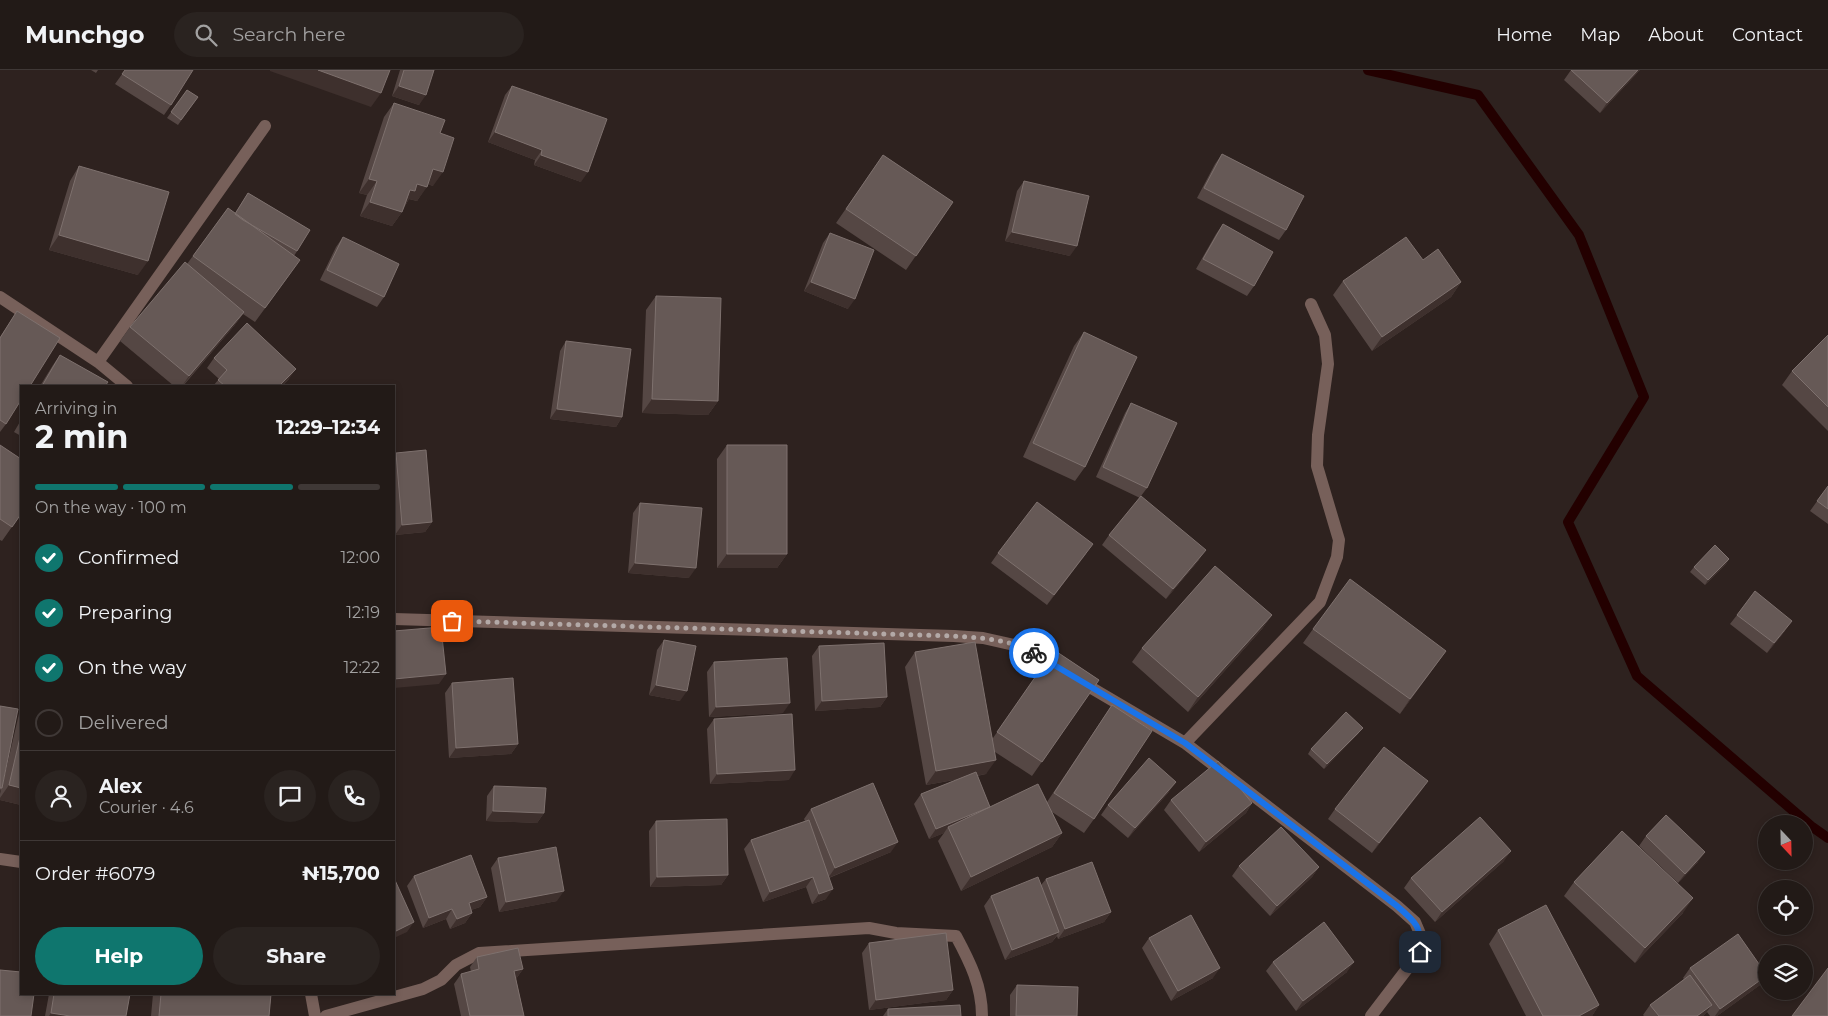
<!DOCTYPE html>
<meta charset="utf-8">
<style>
body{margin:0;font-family:Montserrat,sans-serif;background:#2a2320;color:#f1f3f6;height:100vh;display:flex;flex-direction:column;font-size:19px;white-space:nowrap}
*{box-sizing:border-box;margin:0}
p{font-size:16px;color:#a2a1a1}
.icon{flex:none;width:28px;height:28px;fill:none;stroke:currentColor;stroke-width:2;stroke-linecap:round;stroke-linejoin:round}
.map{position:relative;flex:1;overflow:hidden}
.sheet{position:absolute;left:20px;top:315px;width:375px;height:610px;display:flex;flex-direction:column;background:#221a17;border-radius:0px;box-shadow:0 2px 8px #0003,0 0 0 1px #3f3836}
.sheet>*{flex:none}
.needle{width:32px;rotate:158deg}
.controls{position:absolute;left:1758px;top:745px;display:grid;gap:10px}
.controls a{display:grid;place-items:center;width:55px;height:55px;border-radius:50%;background:#221a17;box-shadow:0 2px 8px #0003,0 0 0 1px #3f3836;font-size:25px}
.pin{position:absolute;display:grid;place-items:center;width:42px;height:42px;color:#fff;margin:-21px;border-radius:10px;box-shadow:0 2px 8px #0006}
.courier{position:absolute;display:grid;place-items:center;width:50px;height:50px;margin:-25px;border:4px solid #1a73e8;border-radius:50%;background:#fff;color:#222;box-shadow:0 1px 6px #0007}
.head em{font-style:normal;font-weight:700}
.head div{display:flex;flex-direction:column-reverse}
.head{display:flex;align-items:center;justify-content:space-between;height:85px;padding:0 15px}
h1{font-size:32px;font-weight:700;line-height:38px}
.bar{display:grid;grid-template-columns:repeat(4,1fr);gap:8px 5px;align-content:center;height:60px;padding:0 15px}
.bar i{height:6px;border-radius:4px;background:#3f3836}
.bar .on{background:#0f766e}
.bar p{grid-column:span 4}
.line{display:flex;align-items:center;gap:12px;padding:0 15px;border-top:1px solid #3f3836}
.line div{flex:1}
.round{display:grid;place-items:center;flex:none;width:52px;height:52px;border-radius:26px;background:#2a2320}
ol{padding:0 15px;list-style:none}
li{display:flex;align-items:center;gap:15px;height:55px}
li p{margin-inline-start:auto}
li .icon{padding:5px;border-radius:50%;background:#0f766e;color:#fff;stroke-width:4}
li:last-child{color:#a2a1a1}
li i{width:28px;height:28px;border:2px solid #3f3836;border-radius:50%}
.button{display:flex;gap:10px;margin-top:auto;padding:10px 15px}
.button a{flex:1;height:58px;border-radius:30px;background:#0f766e;color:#fff;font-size:20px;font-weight:700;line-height:58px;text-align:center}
.button a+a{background:#2a2320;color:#f1f3f6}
header{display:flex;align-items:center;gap:30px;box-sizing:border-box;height:70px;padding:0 25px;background:#221a17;border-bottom:1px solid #3f3836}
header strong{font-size:24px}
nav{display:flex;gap:28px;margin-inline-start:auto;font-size:18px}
.search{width:350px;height:45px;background:#2a2320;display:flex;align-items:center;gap:12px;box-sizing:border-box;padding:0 18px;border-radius:28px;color:#a2a1a1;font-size:19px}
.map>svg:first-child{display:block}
</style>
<header>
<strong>Munchgo</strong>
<div class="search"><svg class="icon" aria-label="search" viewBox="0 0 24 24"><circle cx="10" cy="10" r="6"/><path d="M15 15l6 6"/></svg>Search here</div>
<nav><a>Home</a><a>Map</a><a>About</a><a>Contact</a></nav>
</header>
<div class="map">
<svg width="1828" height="946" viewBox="0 0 1828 946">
<rect width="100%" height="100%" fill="#2e221f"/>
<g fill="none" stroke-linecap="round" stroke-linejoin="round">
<path stroke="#230000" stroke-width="10" d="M1368,0L1478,25L1579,165L1644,327L1568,452L1637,606L1811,756L1828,768"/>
<path stroke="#77605a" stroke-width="12" d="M0,227L98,292L127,316
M98,292L265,56
M394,549L954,566L983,568L1023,577L1061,600
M1078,610L1185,673L1397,836L1415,852L1421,866L1420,882L1371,946
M1185,673L1320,532L1337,487L1339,470L1317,396L1318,365L1328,294L1325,265L1311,234
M0,789L21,792
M311,924L315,946
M326,946L423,919L441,910L456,895L479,883L869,858L896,863L956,866C970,892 982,916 982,946"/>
</g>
<path fill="#554744" d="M91,0H98L96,3Z
M125,0L171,35L164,45L115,14Z
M400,0H434L419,35L392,26Z
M1571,0H1640L1600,43L1564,10Z
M512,16L581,112L534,95L535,90L488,72L505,25Z
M187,20L198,27L178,55L167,48Z
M394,33L440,63L433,116L428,114L417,131L409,129L405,136L402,142L392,156L360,146L367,125L359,123L384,47Z
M1222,84L1286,160L1279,170L1197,128L1215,94Z
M883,85L953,132L906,200L836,153Z
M79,96L138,205L49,180L70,111Z
M1024,111L1070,186L1005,171L1017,121Z
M248,123L310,160L294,186L290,204L255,252L243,244L234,256L183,316H174L120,271L130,257L187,194L228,138L235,143Z
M1223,154L1254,216L1247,226L1196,199L1216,164Z
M830,163L848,239L804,221L823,173Z
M343,167L384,227L377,237L320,210L336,177Z
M1423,190L1461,212L1451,227L1372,281L1333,225L1343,211Z
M656,226L718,331L708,345L642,343L646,240Z
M17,241L6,354L0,362V267Z
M1084,262L1085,397L1075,411L1023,387L1074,276Z
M1828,265V361L1782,315L1792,301Z
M566,271L622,347L616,357L550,349L560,281Z
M60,285L105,316H40L53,295Z
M214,288L289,309L282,316H213L219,309L207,298Z
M1131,333L1147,418L1141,426L1199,490L1166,529L1102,475L1109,465L1140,428L1096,407L1125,343Z
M21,350V366L14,362Z
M0,375L21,444L2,471L0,470Z
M727,375L787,484L777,498H717V389Z
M396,383L432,452L425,462L395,465L394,448V387Z
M1828,416V454L1810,441Z
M640,433L689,508L628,503L633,443Z
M998,483L1086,484L1047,535L991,493Z
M1729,489L1726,494L1705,515L1690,502L1694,497Z
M1272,545L1262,559L1188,642L1132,592L1142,578Z
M1737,545L1785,561L1767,583L1730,554Z
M1313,559L1446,581L1400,644L1303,573Z
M664,570L680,631L649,625L657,580Z
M819,576L887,627L880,637L815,641L812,586Z
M1054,580L1099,610L1032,706L995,682L986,704L977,706L990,737L1047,732L1112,635L1094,749L1084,763L1052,742L1062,763L1052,777L961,821L938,771L944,763L929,769L914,734L921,724L960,709L926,715L905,597L915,582L993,668Z
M714,592L783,643L709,647L707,602Z
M452,613L518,674L511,684L449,688L445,623Z
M21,635V735L0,730V724L1,719L0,721V636L3,713Z
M714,649L789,710L710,714L707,659Z
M1359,663L1324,699L1308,684L1311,679Z
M1428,711L1421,721L1372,783L1328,749L1335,739Z
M494,716L544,743L537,753L486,751L487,726Z
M1169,722L1128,768L1101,745L1108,735Z
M1171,730L1252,733L1246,743L1199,782L1164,740Z
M811,739L891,782L829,808L826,829L812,834L806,817L763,832L744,779L751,770L805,751L804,749Z
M656,751L728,805L721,815L650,817L649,761Z
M1646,766L1698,792L1678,813L1639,776Z
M498,788L557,831L499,842L491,798Z
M1504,791L1435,852L1404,818L1411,808Z
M1239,796L1319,797L1312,807L1270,846L1232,806Z
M414,806L487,827L480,837L471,840L472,843L465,853L450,859L446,849L423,858L407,816Z
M1046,809L1111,842L1104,852L1058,869L1057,866L1052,872L1005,890L984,836L991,826L1041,815Z
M1574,812L1683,843L1635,893L1564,826Z
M1498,860L1599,935L1592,946H1526L1489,874Z
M1149,868L1213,908L1171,931L1142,878Z
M869,873L953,920L946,930L869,940L862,883Z
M477,887L523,899L516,909L524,946H461L454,914L461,904L471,902L470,897Z
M1273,892L1347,902L1296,941L1266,901Z
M1690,898L1760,915L1717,946H1710L1707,942L1703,946H1644L1643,945L1650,935L1684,909L1683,908Z
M1017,915L1077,946H1010V925Z
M49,924H130L126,946H45Z
M153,924H271L269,946H151Z
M888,939L961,946H883Z"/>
<path fill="#3e302d" d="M270,0H318L381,23L371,37L270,1Z
M1638,0H1640L1600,43L1607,33Z
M399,16L426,25L419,35L392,26Z
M495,62L542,80L535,90L488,72Z
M541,85L588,102L581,112L534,95Z
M433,99L443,102L433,116L423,113Z
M369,109L377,111L367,125L359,123Z
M417,114L427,117L417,131L409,129L405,136L410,120Z
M370,132L402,142L392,156L360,146Z
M1012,162L1077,176L1070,186L1005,171Z
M59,165L148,191L138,205L49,180Z
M811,212L855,229L848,239L804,221Z
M1461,212L1451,227L1372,281L1382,267Z
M244,242L234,256L182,316L189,306Z
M296,299L289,309L282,316H279Z
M652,329L718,331L708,345L642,343Z
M557,339L622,347L616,357L550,349Z
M432,452L425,462L395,465L402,455Z
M1093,474L1086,484L1047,535L1054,525Z
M1206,480L1199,490L1166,529L1173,519Z
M727,484H787L777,498H717Z
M1729,489L1726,494L1705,515L1708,510Z
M635,493L696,498L689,508L628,503Z
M1272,545L1262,559L1188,642L1198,627Z
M1792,551L1785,561L1767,583L1774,573Z
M1446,581L1436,595L1400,644L1410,629Z
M446,604L439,614L394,618V609Z
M656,615L687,621L680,631L649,625Z
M887,627L880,637L815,641L822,631Z
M790,633L783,643L709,647L716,637Z
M1363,658L1359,663L1324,699L1327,694Z
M518,674L511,684L449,688L456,678Z
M996,690L986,704L926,715L936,701Z
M795,700L789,710L710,714L717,704Z
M1428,711L1421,721L1372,783L1379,773Z
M1176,712L1169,722L1128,768L1135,758Z
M9,715L21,718V735L0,730V728Z
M1252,733L1246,743L1199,782L1206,772Z
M990,737L948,757L944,763L929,769L936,759Z
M493,741L544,743L537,753L486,751Z
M1062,763L1052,777L961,821L971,807Z
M898,772L891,782L828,808L835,798Z
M1511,781L1504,791L1435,852L1442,842Z
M1705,782L1698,792L1678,813L1685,804Z
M1319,797L1312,807L1270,846L1277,836Z
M728,805L721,815L650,817L657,807Z
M813,807L806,817L763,832L770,822Z
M833,819L826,829L812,834L819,824Z
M564,821L557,831L499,842L506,832Z
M487,827L480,837L462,843L469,833Z
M1693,828L1683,843L1635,893L1645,878Z
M452,839L446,849L423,858L429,848Z
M1111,842L1104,852L1058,869L1065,859Z
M472,843L465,853L450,859L457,849Z
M414,852L407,862L394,868V862Z
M1059,862L1052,872L1005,890L1012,880Z
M1354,892L1347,902L1296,941L1303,931Z
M1220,898L1213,908L1171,931L1178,921Z
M523,899L516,909L507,911L514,901Z
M1766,906L1760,915L1717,946H1715L1720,939Z
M953,920L946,930L869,940L876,930Z
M1599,935L1592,946H1579Z
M1712,935L1705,944L1703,946H1697Z
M51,943L70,946H49Z"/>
<path fill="#665956" stroke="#7e716e" d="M125,0H193L171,35L122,4Z
M318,0H390L381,23Z
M404,0H434L426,25L399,16Z
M1571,0H1638L1607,33Z
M512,16L607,49L588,102L541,85L542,80L495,62Z
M187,20L198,27L181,50L171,42Z
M394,33L445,50L440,63L454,68L443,102L433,99L427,117L417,114L415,121L410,120L402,142L370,132L377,111L369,109Z
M1222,84L1304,126L1286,160L1204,118Z
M883,85L953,132L916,186L846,139Z
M79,96L169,122L148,191L59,165Z
M1024,111L1089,126L1077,176L1012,162Z
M248,123L310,160L297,181L243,150L235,144Z
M228,138L300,190L265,238L193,186Z
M1223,154L1273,182L1254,216L1203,189Z
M830,163L874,180L855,229L811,212Z
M343,167L399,194L384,227L327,200Z
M1406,167L1423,190L1438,179L1461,212L1382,267L1343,211Z
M185,192L244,242L189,306L130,257Z
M656,226L721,228L718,331L652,329Z
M17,241L60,268L30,316H21V330L6,354L0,350V268Z
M247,253L296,299L279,316H225L218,310L227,300L214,288Z
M1084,262L1137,287L1085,397L1033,373Z
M1828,265V337L1792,301Z
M566,271L631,279L622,347L557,339Z
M60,285L108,312L105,316H42Z
M1131,333L1177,353L1147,418L1103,397Z
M0,375L21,389V444L12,457L0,449Z
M727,375H787V484H727Z
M426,380L432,452L402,455L396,383Z
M1828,416V439L1817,431Z
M1141,426L1206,480L1173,519L1109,465Z
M1037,432L1093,474L1054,525L998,483Z
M640,433L702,438L696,498L635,493Z
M1715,475L1729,489L1708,510L1694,497Z
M1215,496L1272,545L1198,627L1142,578Z
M1350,509L1446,581L1410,629L1313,559Z
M1755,521L1792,551L1774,573L1737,545Z
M441,557L446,604L394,609V561Z
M664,570L696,576L687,621L656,615Z
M975,572L996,690L936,701L915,582Z
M884,573L887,627L822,631L819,576Z
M1054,580L1099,610L1042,692L997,662Z
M787,588L790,633L716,637L714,592Z
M513,608L518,674L456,678L452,613Z
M1112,635L1152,661L1094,749L1054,723Z
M0,636L18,639L2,718H0Z
M1346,642L1363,658L1327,694L1311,679Z
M792,644L795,700L717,704L714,649Z
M21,663V718L9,715Z
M1384,677L1428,711L1379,773L1335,739Z
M1149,688L1176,712L1135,758L1108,735Z
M1218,691L1252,733L1206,772L1171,730Z
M976,702L990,737L936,759L921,724Z
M873,713L898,772L835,798L811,739Z
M1038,714L1062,763L971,807L948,757Z
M494,716L546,718L544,743L493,741Z
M1666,745L1705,782L1685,804L1646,766Z
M1480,747L1511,781L1442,842L1411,808Z
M727,749L728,805L657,807L656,751Z
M809,750L833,819L819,824L813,807L770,822L751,770Z
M1281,757L1319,797L1277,836L1239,796Z
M1622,761L1693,828L1645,878L1574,812Z
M556,777L564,821L506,832L498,788Z
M471,785L487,827L469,833L472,843L457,849L452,839L429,848L414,806Z
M1092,792L1111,842L1065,859L1046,809Z
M1038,807L1059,862L1012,880L991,826Z
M394,808L414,852L394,862Z
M1546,835L1599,935L1579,946H1543L1498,860Z
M1191,845L1220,898L1178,921L1149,868Z
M1324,852L1354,892L1303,931L1273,892Z
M946,863L953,920L876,930L869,873Z
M1738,864L1766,904V906L1720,939L1690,898Z
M518,878L523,899L514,901L524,946H470L461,904L479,899L477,887Z
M1828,898V946H1792Z
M0,900L21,902V924H34L31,946H0Z
M1690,905L1712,935L1697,946H1659L1650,935Z
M1017,915L1078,917L1077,946H1016Z
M54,924H130L126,946H70L51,943Z
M161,924H271L269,946H159Z
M960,935L961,946H888V939Z"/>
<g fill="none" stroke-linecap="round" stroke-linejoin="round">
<path stroke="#b3a9a7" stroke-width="5" stroke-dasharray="0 9" d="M452,551L954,566C980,568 1010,569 1034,583"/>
<path stroke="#1a73e8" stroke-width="6" d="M1034,583L1185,673L1397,836C1416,852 1422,857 1420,882"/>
</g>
</svg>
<div class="controls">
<a><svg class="needle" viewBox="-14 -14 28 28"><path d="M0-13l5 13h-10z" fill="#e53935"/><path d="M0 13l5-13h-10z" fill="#a2a1a1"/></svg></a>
<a><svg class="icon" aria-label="locate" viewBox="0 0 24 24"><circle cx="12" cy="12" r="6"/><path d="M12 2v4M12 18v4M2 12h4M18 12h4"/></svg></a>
<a><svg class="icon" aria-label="layers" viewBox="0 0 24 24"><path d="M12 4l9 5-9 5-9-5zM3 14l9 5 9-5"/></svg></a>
</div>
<div class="pin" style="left:452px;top:551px;background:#ea580c"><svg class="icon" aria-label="bag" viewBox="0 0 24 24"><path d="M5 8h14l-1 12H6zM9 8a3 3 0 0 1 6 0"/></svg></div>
<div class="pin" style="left:1420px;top:882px;background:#1f2937"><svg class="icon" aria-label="home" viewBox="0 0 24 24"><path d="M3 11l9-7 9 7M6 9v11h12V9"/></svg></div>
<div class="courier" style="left:1034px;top:583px"><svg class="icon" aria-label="bike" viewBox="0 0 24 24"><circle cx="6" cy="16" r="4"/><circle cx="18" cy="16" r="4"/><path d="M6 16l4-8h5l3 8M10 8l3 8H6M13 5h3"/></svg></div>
<section class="sheet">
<div class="head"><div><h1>2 min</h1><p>Arriving in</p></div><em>12:29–12:34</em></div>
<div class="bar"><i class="on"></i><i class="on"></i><i class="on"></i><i></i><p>On the way · 100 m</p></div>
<ol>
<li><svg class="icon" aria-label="check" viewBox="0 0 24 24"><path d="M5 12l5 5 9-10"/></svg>Confirmed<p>12:00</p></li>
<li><svg class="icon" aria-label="check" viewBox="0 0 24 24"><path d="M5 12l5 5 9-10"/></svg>Preparing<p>12:19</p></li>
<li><svg class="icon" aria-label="check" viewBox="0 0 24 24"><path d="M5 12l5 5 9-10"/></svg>On the way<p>12:22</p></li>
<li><i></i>Delivered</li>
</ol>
<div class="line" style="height:90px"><a class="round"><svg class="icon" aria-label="person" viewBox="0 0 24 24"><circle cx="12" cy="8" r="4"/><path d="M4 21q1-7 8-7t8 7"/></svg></a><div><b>Alex</b><p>Courier · 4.6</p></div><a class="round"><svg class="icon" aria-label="chat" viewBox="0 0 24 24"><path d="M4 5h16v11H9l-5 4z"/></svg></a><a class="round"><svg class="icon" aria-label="phone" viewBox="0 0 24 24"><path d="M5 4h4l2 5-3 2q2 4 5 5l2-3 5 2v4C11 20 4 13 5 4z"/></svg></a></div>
<div class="line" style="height:65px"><div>Order #6079</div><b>₦15,700</b></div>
<div class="button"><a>Help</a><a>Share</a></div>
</section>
</div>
